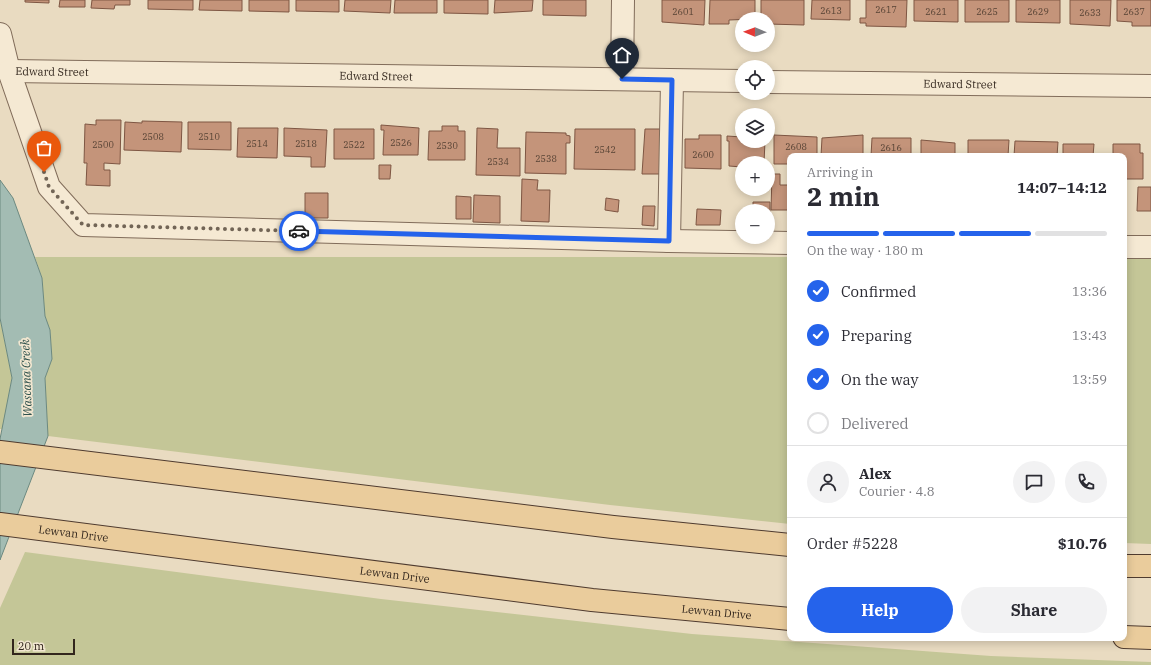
<!DOCTYPE html>
<meta charset="utf-8">
<style>
body{margin:0;font-family:"IBM Plex Serif",serif;background:#f2f2f3;color:#2b2b33;height:100vh;display:flex;flex-direction:column;font-size:15px;white-space:nowrap}
*{box-sizing:border-box;margin:0}
p{font-size:13px;color:#7c7c81}
.icon{flex:none;width:22px;height:22px;fill:none;stroke:currentColor;stroke-width:2;stroke-linecap:round;stroke-linejoin:round}
.map{position:relative;flex:1;overflow:hidden}
.details{position:absolute;left:787px;top:153px;width:340px;height:488px;display:flex;flex-direction:column;background:#fff;border-radius:8px;box-shadow:0 2px 10px #0003}
.details>*{flex:none}
.needle{width:26px;rotate:271deg}
.tools{position:absolute;left:735px;top:12px;display:grid;gap:8px}
.tools a{display:grid;place-items:center;width:40px;height:40px;border-radius:50%;background:#fff;box-shadow:0 2px 10px #0003;font-size:20px}
.scale{position:absolute;left:12px;bottom:10px;width:63px;box-sizing:border-box;padding-left:4px;border:2px solid #32261d;border-top:0;font-size:11px;line-height:14px;white-space:nowrap;color:#32261d;-webkit-text-stroke:3px #f1e6d0;paint-order:stroke}
.pin{position:absolute;display:grid;place-items:center;width:34px;height:34px;color:#fff;margin:-41px -17px;border-radius:50% 50% 50% 0;rotate:-45deg;box-shadow:0 0 4px #0007}
.pin .icon{rotate:45deg}
.courier{position:absolute;display:grid;place-items:center;width:40px;height:40px;margin:-20px;border:3px solid #2563eb;border-radius:50%;background:#fff;color:#222;box-shadow:0 1px 5px #0007}
.summary em{font-style:normal;font-weight:800}
.summary div{display:flex;flex-direction:column-reverse}
.summary{display:flex;align-items:center;justify-content:space-between;height:68px;padding:0 20px}
h1{font-size:26px;font-weight:800;line-height:30px}
.bar{display:grid;grid-template-columns:repeat(4,1fr);gap:6px 4px;align-content:center;height:48px;padding:0 20px}
.bar i{height:5px;border-radius:3px;background:#e1e1e2}
.bar .on{background:#2563eb}
.bar p{grid-column:span 4}
.line{display:flex;align-items:center;gap:10px;padding:0 20px;border-top:1px solid #e1e1e2}
.line div{flex:1}
.round{display:grid;place-items:center;flex:none;width:42px;height:42px;border-radius:21px;background:#f2f2f3}
ol{padding:0 20px;list-style:none}
li{display:flex;align-items:center;gap:12px;height:44px}
li p{margin-inline-start:auto}
li .icon{padding:4px;border-radius:50%;background:#2563eb;color:#fff;stroke-width:4}
li:last-child{color:#7c7c81}
li i{width:22px;height:22px;border:2px solid #e1e1e2;border-radius:50%}
.cta{display:flex;gap:8px;margin-top:auto;padding:8px 20px}
.cta a{flex:1;height:46px;border-radius:24px;background:#2563eb;color:#fff;font-size:16px;font-weight:800;line-height:46px;text-align:center}
.cta a+a{background:#f2f2f3;color:#2b2b33}
.map>svg:first-child{display:block}
</style>
<div class="map">
<svg width="1151" height="665" viewBox="0 0 1151 665">
<rect width="100%" height="100%" fill="#e9dbc1"/>
<path fill="#c4c697" d="M35,257H790V524L610,505L48,436L45,378L52,359L50,330L45,316L42,278Z
M1124,257H1151V544L1124,543Z
M0,318L12,378L3,429H0Z
M25,552L381,599L692,634L991,656L1151,662V665H0V608Z"/>
<path fill="#a3bcb3" stroke="#6c8980" d="M0,180L13,198L42,278L45,316L50,330L52,359L45,378L48,436L0,560V439L12,378L0,318Z"/>
<path fill="#c4947a" stroke="#7e5643" d="M25,0H49V3L25,2Z
M60,0H85V7H59Z
M92,0H130V5H115L114,9L91,8Z
M148,0H193V10L148,9Z
M200,0H242V11L199,10Z
M249,0H289V12L249,11Z
M296,0H339V12L296,11Z
M345,0H391L390,13L344,11Z
M395,0H437V13H394Z
M444,0H488V14L444,13Z
M495,0H533L532,11L494,13Z
M543,0H586V16L543,15Z
M662,0H705L704,25L662,22Z
M710,0H755V19L729,20V24H709Z
M761,0H804V25L768,24V19H761Z
M812,0H850V20L811,19Z
M866,0H907L906,27L866,26V23H860V18H866Z
M914,0H958V22L914,21Z
M965,0H1009V22H965Z
M1016,0H1060V23L1016,22Z
M1070,0H1111L1110,26L1070,24Z
M1117,0H1151V26H1132V22L1117,21Z
M96,120H121L120,164L104,163V170H110V186L86,185L87,163H84L85,124L96,125Z
M142,121L182,122L181,152L124,150L125,122L142,123Z
M188,122H231V150L188,149Z
M381,125L419,128L418,155H383L384,130H381Z
M442,126H458V131H465V160H428L429,131H442Z
M238,128H278L277,158L237,157Z
M284,128L327,130L325,167H311V157L284,156Z
M477,128L498,129L497,148H520V176L476,175Z
M334,129H374V159H334Z
M575,129H635V170L574,169Z
M645,129H664L666,174H642Z
M526,132L566,133V135L570,136V143H566V174L525,173Z
M699,135H721V169L685,168V139H699Z
M774,135L817,137V156H790V164H774Z
M863,135V155L821,156L822,138Z
M727,136L742,137V141H765L764,163H742V167L729,166V141H727Z
M872,138H911V156H871Z
M921,140L955,143V156H921Z
M968,140H1009L1008,156H968Z
M1015,141L1058,142L1057,156H1014Z
M1063,144H1094L1093,156H1063Z
M1113,144H1140V153H1143V179H1124V156H1113Z
M379,165H391L390,179H379Z
M772,174H780V185H789V210H771Z
M522,179L538,180L537,190H550L549,222L521,221Z
M1138,187H1151V211H1137Z
M305,193H328V218H305Z
M474,195L500,196V223L473,222Z
M456,196L471,197V219H456Z
M606,198L619,200L618,212L605,210Z
M753,202H770V224H768V211H753Z
M643,206H655L654,226L642,225Z
M697,209L721,210L720,225H696Z"/>
<g fill="none" stroke-linecap="round" stroke-linejoin="round">
<g stroke="#816c5a" stroke-width="24">
<g id="minor">
<path d="M0,34L9,71L49,187L83,225L669,241L790,243"/>
<path id="s1" d="M9,71L742,81"/>
<path d="M622,79L623,0"/>
<path id="s2" d="M768,82L1151,86"/>
<path d="M669,241L672,81"/>
<path d="M1124,247H1151"/>
</g>
</g>
<g stroke="#4f3b2f" stroke-width="24">
<g id="major">
<path d="M0,452L613,527L790,545"/>
<path id="s3" d="M0,524L592,600L790,619"/>
<path d="M1124,566H1151"/>
<path d="M1124,637L1151,638"/>
</g>
</g>
<use href="#minor" stroke="#f5e9d3" stroke-width="22"/>
<use href="#major" stroke="#eacc9c" stroke-width="22"/>
</g>
<g fill="none" stroke-linecap="round" stroke-linejoin="round">
<path stroke="#726556" stroke-width="4" stroke-dasharray="0 7.2" d="M44,172L49,187L83,225L299,231"/>
<path stroke="#2563eb" stroke-width="5" d="M299,231L669,241L672,80L622,79"/>
</g>
<g text-anchor="middle" dominant-baseline="central" stroke-width="3.5" stroke-linejoin="round" paint-order="stroke">
<g font-size="9" fill="#564234">
<text x="886" y="9">2617</text>
<text x="831" y="10">2613</text>
<text x="683" y="11">2601</text>
<text x="936" y="11">2621</text>
<text x="987" y="11">2625</text>
<text x="1038" y="11">2629</text>
<text x="1134" y="11">2637</text>
<text x="1090" y="12">2633</text>
<text x="153" y="136">2508</text>
<text x="209" y="136">2510</text>
<text x="401" y="142">2526</text>
<text x="257" y="143">2514</text>
<text x="306" y="143">2518</text>
<text x="103" y="144">2500</text>
<text x="354" y="144">2522</text>
<text x="447" y="145">2530</text>
<text x="796" y="146">2608</text>
<text x="891" y="147">2616</text>
<text x="605" y="149">2542</text>
<text x="703" y="154">2600</text>
<text x="546" y="158">2538</text>
<text x="498" y="161">2534</text>
</g>
<g font-size="11" fill="#32261d" stroke="#f1e6d0">
<text stroke="none"><textPath href="#s1" startOffset="43">Edward Street</textPath></text>
<text stroke="none"><textPath href="#s1" startOffset="367">Edward Street</textPath></text>
<text stroke="none"><textPath href="#s2" startOffset="192">Edward Street</textPath></text>
<text stroke="none"><textPath href="#s3" startOffset="74">Lewvan Drive</textPath></text>
<text stroke="none"><textPath href="#s3" startOffset="398">Lewvan Drive</textPath></text>
<text stroke="none"><textPath href="#s3" startOffset="722">Lewvan Drive</textPath></text>
</g>
<g font-size="12" font-style="italic" fill="#2e514c" stroke="#f1e6d0">
<text transform="translate(26 378) rotate(-92)">Wascana Creek</text>
</g>
</g>
</svg>
<div class="tools">
<a><svg class="needle" viewBox="-14 -14 28 28"><path d="M0-13l5 13h-10z" fill="#e53935"/><path d="M0 13l5-13h-10z" fill="#7c7c81"/></svg></a>
<a><svg class="icon" aria-label="locate" viewBox="0 0 24 24"><circle cx="12" cy="12" r="6"/><path d="M12 2v4M12 18v4M2 12h4M18 12h4"/></svg></a>
<a><svg class="icon" aria-label="layers" viewBox="0 0 24 24"><path d="M12 4l9 5-9 5-9-5zM3 14l9 5 9-5"/></svg></a>
<a>+</a>
<a>−</a>
</div>
<div class="scale">20 m</div>
<div class="pin" style="left:44px;top:172px;background:#ea580c"><svg class="icon" aria-label="bag" viewBox="0 0 24 24"><path d="M5 8h14l-1 12H6zM9 8a3 3 0 0 1 6 0"/></svg></div>
<div class="pin" style="left:622px;top:79px;background:#1f2937"><svg class="icon" aria-label="home" viewBox="0 0 24 24"><path d="M3 11l9-7 9 7M6 9v11h12V9"/></svg></div>
<div class="courier" style="left:299px;top:231px"><svg class="icon" aria-label="car" viewBox="0 0 24 24"><path d="M5 17H2v-5l4-1 3-4h7l3 4 3 1v5h-3M9 17h6M6 11h13"/><circle cx="7" cy="17" r="2"/><circle cx="17" cy="17" r="2"/></svg></div>
<section class="details">
<div class="summary"><div><h1>2 min</h1><p>Arriving in</p></div><em>14:07–14:12</em></div>
<div class="bar"><i class="on"></i><i class="on"></i><i class="on"></i><i></i><p>On the way · 180 m</p></div>
<ol>
<li><svg class="icon" aria-label="check" viewBox="0 0 24 24"><path d="M5 12l5 5 9-10"/></svg>Confirmed<p>13:36</p></li>
<li><svg class="icon" aria-label="check" viewBox="0 0 24 24"><path d="M5 12l5 5 9-10"/></svg>Preparing<p>13:43</p></li>
<li><svg class="icon" aria-label="check" viewBox="0 0 24 24"><path d="M5 12l5 5 9-10"/></svg>On the way<p>13:59</p></li>
<li><i></i>Delivered</li>
</ol>
<div class="line" style="height:72px"><a class="round"><svg class="icon" aria-label="person" viewBox="0 0 24 24"><circle cx="12" cy="8" r="4"/><path d="M4 21q1-7 8-7t8 7"/></svg></a><div><b>Alex</b><p>Courier · 4.8</p></div><a class="round"><svg class="icon" aria-label="chat" viewBox="0 0 24 24"><path d="M4 5h16v11H9l-5 4z"/></svg></a><a class="round"><svg class="icon" aria-label="phone" viewBox="0 0 24 24"><path d="M5 4h4l2 5-3 2q2 4 5 5l2-3 5 2v4C11 20 4 13 5 4z"/></svg></a></div>
<div class="line" style="height:52px"><div>Order #5228</div><b>$10.76</b></div>
<div class="cta"><a>Help</a><a>Share</a></div>
</section>
</div>
